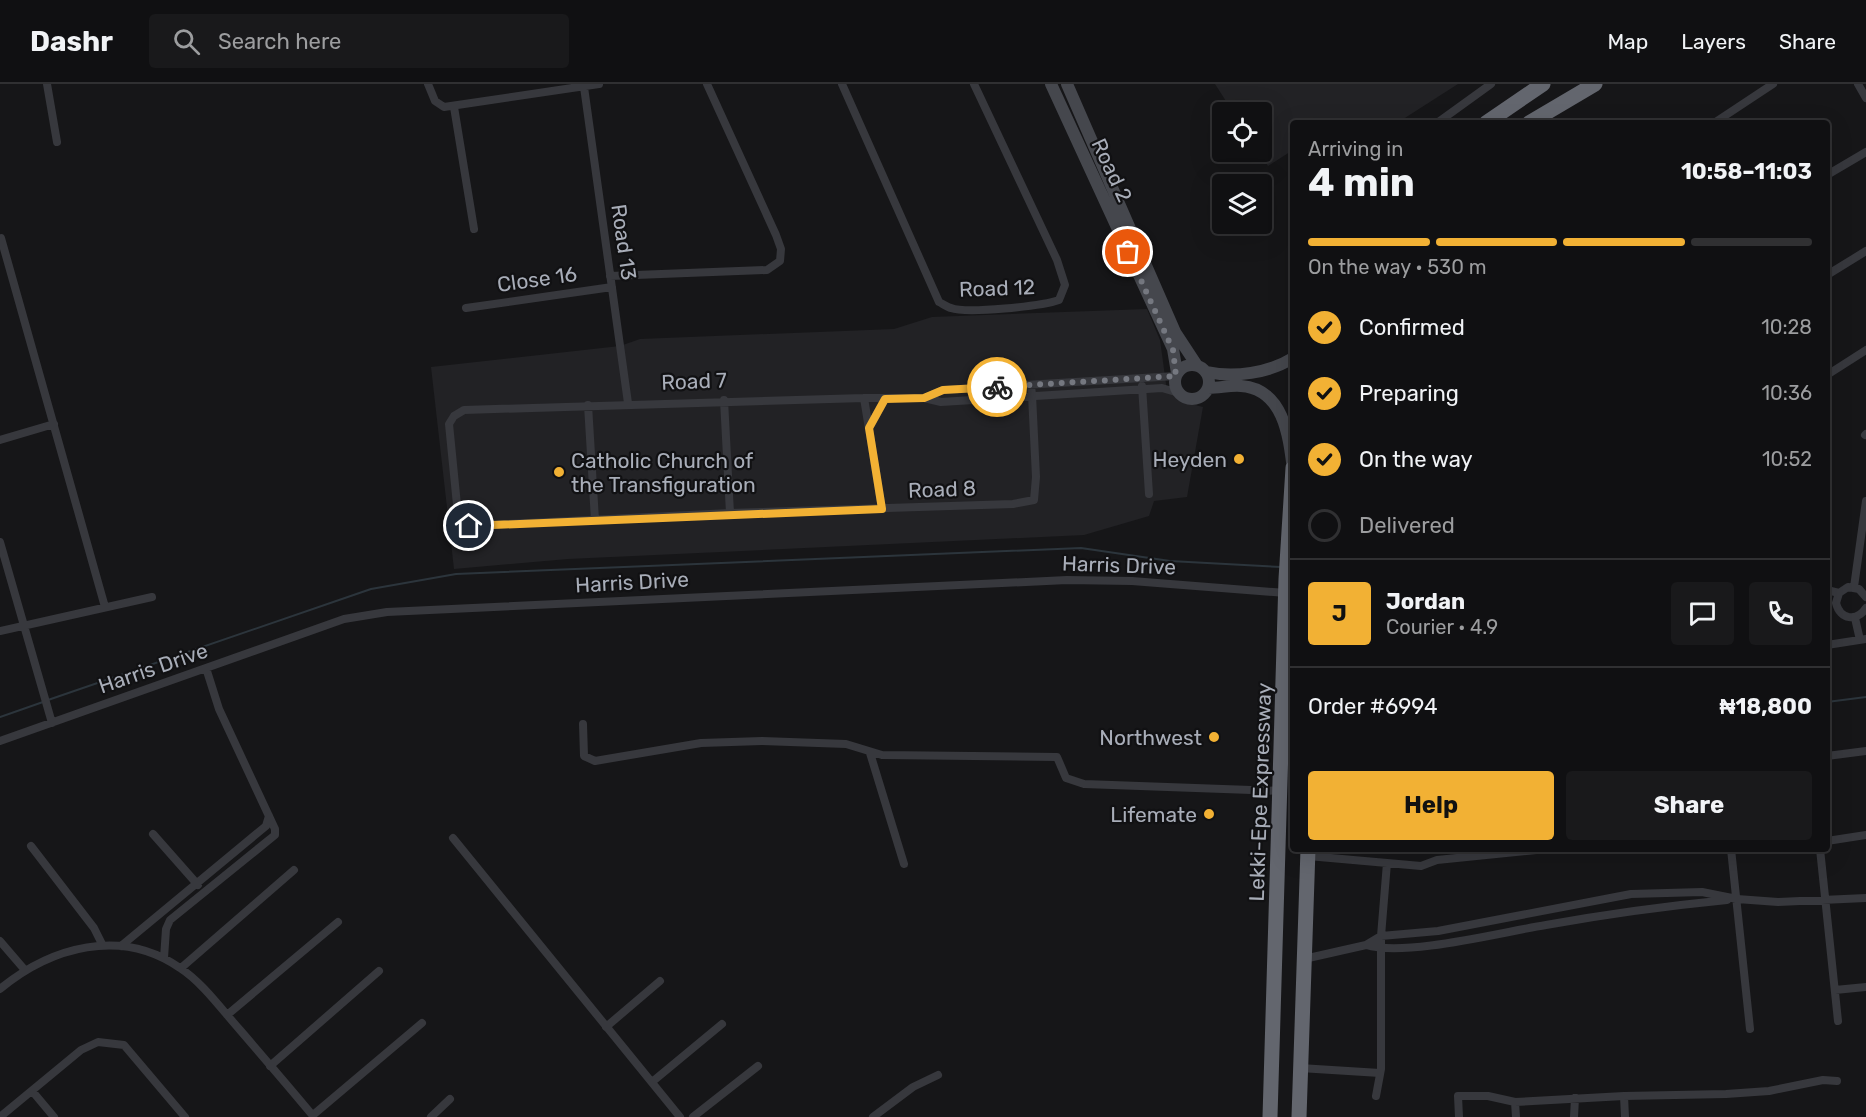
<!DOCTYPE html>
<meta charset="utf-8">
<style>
body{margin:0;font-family:Rubik,sans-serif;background:#19191b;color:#f1f3f6;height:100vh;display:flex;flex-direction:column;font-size:22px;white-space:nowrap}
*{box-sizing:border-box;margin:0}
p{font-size:20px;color:#9c9d9f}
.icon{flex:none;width:33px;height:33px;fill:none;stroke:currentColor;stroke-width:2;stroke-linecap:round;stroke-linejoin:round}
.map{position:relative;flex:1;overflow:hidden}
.drawer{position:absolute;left:1290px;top:36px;width:540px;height:732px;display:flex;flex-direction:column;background:#101012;border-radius:6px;box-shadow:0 6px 24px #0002,0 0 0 2px #303032}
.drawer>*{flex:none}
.fabs{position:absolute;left:1212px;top:18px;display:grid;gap:12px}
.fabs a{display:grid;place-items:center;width:60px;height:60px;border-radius:6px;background:#101012;box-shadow:0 6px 24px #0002,0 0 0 2px #303032;font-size:30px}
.pin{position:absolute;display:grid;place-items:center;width:51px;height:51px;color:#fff;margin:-26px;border:3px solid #fff;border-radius:50%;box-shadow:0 2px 6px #0007}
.courier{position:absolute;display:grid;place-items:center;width:60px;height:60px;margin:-30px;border:4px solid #f2b134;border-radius:50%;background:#fff;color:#222;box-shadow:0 2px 8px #0007}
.overview em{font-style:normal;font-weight:700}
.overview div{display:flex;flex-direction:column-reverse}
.overview{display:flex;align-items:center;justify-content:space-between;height:102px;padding:0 18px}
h1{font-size:39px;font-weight:700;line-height:45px}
.bar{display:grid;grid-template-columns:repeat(4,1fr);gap:9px 6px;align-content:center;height:72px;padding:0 18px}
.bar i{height:8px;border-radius:4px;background:#303032}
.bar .active{background:#f2b134}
.bar p{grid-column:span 4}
.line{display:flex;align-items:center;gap:15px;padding:0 18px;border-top:2px solid #303032}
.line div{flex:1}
.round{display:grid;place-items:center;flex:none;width:63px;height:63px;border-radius:6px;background:#19191b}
ol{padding:0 18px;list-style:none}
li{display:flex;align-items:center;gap:18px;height:66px}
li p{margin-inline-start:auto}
li .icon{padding:6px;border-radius:50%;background:#f2b134;color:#111;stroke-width:4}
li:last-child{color:#9c9d9f}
li i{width:33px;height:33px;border:3px solid #303032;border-radius:50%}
.button{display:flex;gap:12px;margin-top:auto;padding:12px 18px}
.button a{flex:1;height:69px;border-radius:6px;background:#f2b134;color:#111;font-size:24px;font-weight:700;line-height:69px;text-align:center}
.button a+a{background:#19191b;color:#f1f3f6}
header{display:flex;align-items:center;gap:36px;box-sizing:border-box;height:84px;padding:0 30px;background:#101012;border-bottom:2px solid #303032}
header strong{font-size:28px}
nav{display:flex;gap:33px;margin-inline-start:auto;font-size:21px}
.search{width:420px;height:54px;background:#19191b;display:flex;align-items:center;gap:15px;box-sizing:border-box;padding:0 21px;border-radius:6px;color:#9c9d9f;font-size:22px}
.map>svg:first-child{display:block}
</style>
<header>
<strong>Dashr</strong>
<div class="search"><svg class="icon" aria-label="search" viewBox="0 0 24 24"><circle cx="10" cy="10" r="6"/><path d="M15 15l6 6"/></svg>Search here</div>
<nav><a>Map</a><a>Layers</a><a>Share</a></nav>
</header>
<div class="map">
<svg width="1866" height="1033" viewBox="0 0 1866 1033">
<rect width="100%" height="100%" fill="#161618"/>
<path fill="#222225" d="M1215,0H1458L1397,39H1293V66L1268,82L1259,68H1262V28H1233Z
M1147,225L1160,256L1167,307L1183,318L1203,323L1187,413L1154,417L1149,432L1084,451L568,475L454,485L431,283L620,262L640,255L894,245L932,233Z"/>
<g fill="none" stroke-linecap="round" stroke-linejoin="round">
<path stroke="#2c353c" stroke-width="2" d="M48,616L371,505L456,490L1081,464L1170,477L1281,483
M1827,618L1866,613
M0,633L43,618"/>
<path stroke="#37383d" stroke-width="8" d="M47,0L57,58
M428,0L435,17L444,23L599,0
M842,0L939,218C943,220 947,223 951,224C967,230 1042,222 1059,216L1065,201L1057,176L974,0
M1858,0L1866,14
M584,3L628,319
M454,23L474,145
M1437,39L1491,0
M1714,39L1773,0
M1827,91L1866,68
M1,154L105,523
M1827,191L1866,167
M610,192L767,186L780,177L781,165L776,151L707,0
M466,224L612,203
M1827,291L1866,266
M1031,301L1032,311L1036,393L1034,416L1013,420L730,429L469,442L461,438L458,431L449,340L454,332L464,326L864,314H924L941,318L1162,304L1179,309
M1142,302L1149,410
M864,314L882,425
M925,314L943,306L1176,292
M724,316L730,429
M588,321L595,436
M869,344L885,315
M1865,351L1866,350
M0,356L54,340
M0,458L52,639
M1854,503L1866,417
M1827,506L1839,509
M1866,513L1859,505L1848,503L1839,509L1836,519C1840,536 1857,538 1866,524
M1855,534L1860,556
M0,547L152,513
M1827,561L1866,555
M583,640L584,672L595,677L701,659L762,657L846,660L882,671L1057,673L1066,694L1084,700L1281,707
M0,657L344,535L387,528L1067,496L1132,497L1286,509
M870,669L904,780
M1827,672L1866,667
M153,750L198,801
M453,754L680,1033
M1827,757L1866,751
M31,762L94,844L102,860
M1731,765L1750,945
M1820,765L1838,937
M1308,772L1421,782L1437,776L1547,765
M0,857L24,885
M1366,861C1406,873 1502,848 1546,841C1607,830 1666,822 1727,816
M121,862L266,742L269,732
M164,874L166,845L170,836L275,751V745L219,625L206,584
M1304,875L1366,861L1381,852L1438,847L1631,810L1702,808L1737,815L1778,818L1866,814
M181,884L294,786
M0,905C51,863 121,843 180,884C203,899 222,926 240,946C265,975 290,1004 314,1033
M1835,906L1866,903
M227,931L338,838
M606,943L660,897
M270,982L379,887
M1300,984L1380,989
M652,998L722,940
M33,1008L54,1033
M1376,1012L1381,985V852L1387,779
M1624,1012L1625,1033
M1515,1018L1516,1033
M313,1031L422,939
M0,1033L81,966L98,958L124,961L185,1033
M431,1033L450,1015
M693,1033L758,982
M873,1033L913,1003L938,991
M1459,1033L1458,1012H1488L1515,1018L1624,1012L1726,1010L1769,1007L1823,996L1837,997
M1574,1033L1575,1014"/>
<path stroke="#45474d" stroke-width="12" d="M1051,0L1173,265L1177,289
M1067,0L1175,248L1196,280
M1175 298a17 17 0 1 1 34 0a17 17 0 1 1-34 0Z
M1207,288C1234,294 1269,289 1293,274
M1209,304C1220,304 1230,301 1241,302C1284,305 1289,353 1293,386"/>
<path stroke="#63666e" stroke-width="15" d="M1486,39L1543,0
M1529,39L1595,0
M1270,1033L1286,495L1293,384
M1299,1033L1308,765"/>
</g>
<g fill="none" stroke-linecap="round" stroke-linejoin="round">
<path stroke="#757880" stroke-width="6" stroke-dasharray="0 10.8" d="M997,303L1176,292L1173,266L1128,168"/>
<path stroke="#f2b134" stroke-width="8" d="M469,442L882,425L869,344L885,315L924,314L943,306L997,303"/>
</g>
<g fill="#f2b134" stroke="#111113" stroke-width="2">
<circle cx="1239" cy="375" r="6"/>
<circle cx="559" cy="388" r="6"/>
<circle cx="1214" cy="653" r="6"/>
<circle cx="1209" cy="730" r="6"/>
</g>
<g text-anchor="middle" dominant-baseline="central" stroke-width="4.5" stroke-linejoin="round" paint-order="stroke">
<g font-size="21" fill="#a8adb8" stroke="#111113">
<text transform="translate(1112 86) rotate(65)">Road 2</text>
<text transform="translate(624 158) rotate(82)">Road 13</text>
<text transform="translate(537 195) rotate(-8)">Close 16</text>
<text transform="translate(997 204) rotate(-2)">Road 12</text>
<text transform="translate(694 297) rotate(-2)">Road 7</text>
<text transform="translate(942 405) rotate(-2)">Road 8</text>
<text transform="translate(1119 481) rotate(2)">Harris Drive</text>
<text transform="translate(632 498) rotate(-3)">Harris Drive</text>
<text transform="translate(153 584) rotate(-19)">Harris Drive</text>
<text transform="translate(1260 708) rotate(-88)">Lekki-Epe Expressway</text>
</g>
<g font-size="21" fill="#a8adb8" stroke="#111113" text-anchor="end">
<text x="1227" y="375">Heyden</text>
<text x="571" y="376" text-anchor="start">Catholic Church of<tspan x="571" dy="24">the Transfiguration</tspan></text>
<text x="1202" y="653">Northwest</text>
<text x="1197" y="730">Lifemate</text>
</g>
</g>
</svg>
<div class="fabs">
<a><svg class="icon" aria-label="locate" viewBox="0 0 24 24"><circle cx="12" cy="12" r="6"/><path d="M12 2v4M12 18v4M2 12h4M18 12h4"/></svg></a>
<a><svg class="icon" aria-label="layers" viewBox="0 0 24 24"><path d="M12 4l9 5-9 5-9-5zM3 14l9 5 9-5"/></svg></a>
</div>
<div class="pin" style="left:1128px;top:168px;background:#ea580c"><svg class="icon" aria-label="bag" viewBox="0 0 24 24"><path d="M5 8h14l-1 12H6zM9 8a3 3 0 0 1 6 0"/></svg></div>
<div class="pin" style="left:469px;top:442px;background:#1f2937"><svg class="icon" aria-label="home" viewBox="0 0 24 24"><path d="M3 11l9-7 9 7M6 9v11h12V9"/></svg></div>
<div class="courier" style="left:997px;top:303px"><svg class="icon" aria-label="bike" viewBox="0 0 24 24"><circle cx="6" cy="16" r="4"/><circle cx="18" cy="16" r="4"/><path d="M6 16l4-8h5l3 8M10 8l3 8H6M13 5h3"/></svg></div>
<section class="drawer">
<div class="overview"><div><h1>4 min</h1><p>Arriving in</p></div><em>10:58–11:03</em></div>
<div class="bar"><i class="active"></i><i class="active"></i><i class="active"></i><i></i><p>On the way · 530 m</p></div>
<ol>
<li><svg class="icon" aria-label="check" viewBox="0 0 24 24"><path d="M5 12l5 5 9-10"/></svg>Confirmed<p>10:28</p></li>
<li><svg class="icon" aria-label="check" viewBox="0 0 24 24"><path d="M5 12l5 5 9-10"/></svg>Preparing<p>10:36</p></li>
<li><svg class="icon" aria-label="check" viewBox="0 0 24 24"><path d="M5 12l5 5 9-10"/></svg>On the way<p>10:52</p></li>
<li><i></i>Delivered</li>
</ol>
<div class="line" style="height:108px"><b class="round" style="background:#f2b134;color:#111">J</b><div><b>Jordan</b><p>Courier · 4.9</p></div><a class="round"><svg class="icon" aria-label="chat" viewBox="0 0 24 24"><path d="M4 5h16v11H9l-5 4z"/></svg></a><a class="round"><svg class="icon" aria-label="phone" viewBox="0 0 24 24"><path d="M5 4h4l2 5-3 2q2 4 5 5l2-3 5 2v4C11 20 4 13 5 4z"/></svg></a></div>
<div class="line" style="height:78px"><div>Order #6994</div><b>₦18,800</b></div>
<div class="button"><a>Help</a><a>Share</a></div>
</section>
</div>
